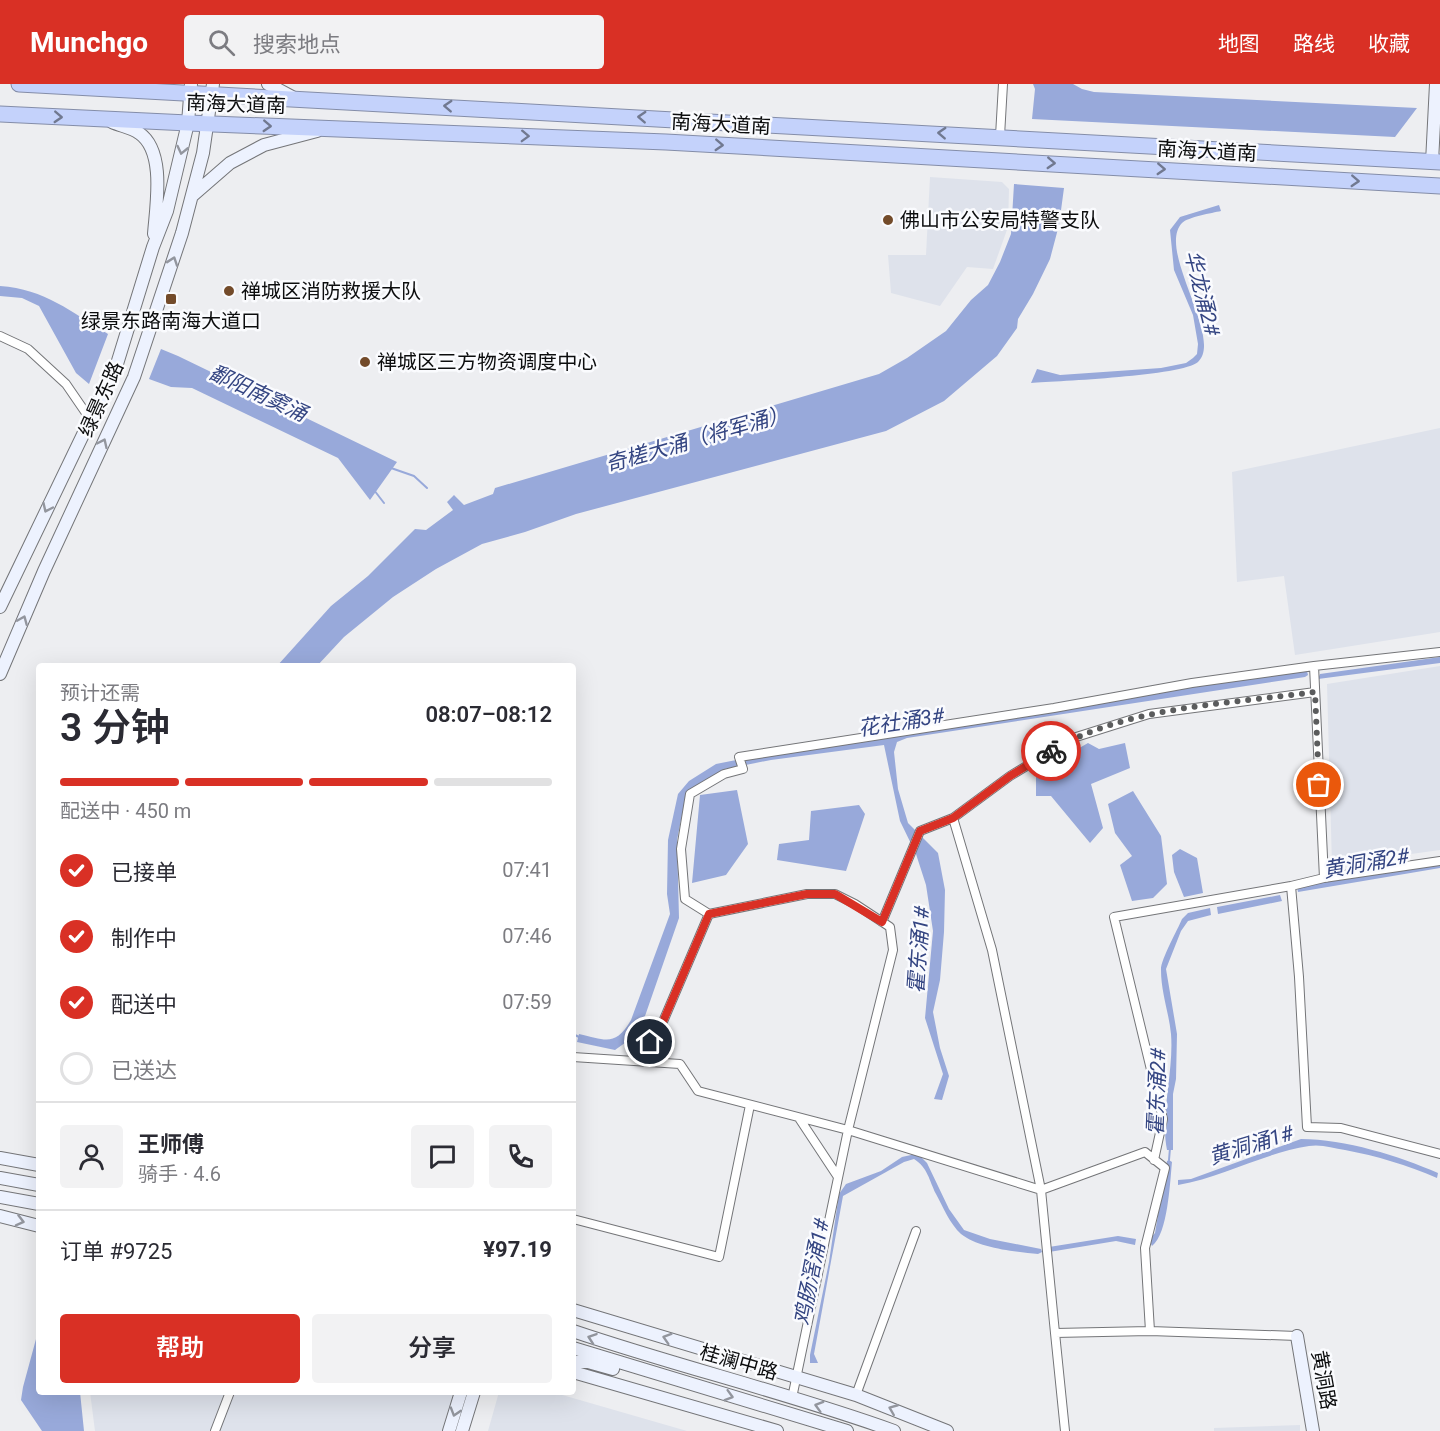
<!DOCTYPE html>
<html lang="zh">
<meta charset="utf-8">
<style>
body{margin:0;font-family:Roboto,"Noto Sans SC",sans-serif;background:#f2f2f3;color:#2b2b33;height:100vh;display:flex;flex-direction:column;font-size:22px;white-space:nowrap}
*{box-sizing:border-box;margin:0}
p{font-size:20px;color:#7c7c81}
.icon{flex:none;width:33px;height:33px;fill:none;stroke:currentColor;stroke-width:2;stroke-linecap:round;stroke-linejoin:round}
.map{position:relative;flex:1;overflow:hidden}
.sheet{position:absolute;left:36px;top:579px;width:540px;height:732px;display:flex;flex-direction:column;background:#fff;border-radius:6px;box-shadow:0 6px 24px #0002}
.sheet>*{flex:none}
.pin{position:absolute;display:grid;place-items:center;width:51px;height:51px;color:#fff;margin:-26px;border:3px solid #fff;border-radius:50%;box-shadow:0 2px 6px #0007}
.courier{position:absolute;display:grid;place-items:center;width:60px;height:60px;margin:-30px;border:4px solid #d93025;border-radius:50%;background:#fff;color:#222;box-shadow:0 2px 8px #0007}
.head em{font-style:normal;font-weight:600}
.head div{display:flex;flex-direction:column-reverse}
.head{display:flex;align-items:center;justify-content:space-between;height:102px;padding:0 24px}
h1{font-size:39px;font-weight:600;line-height:45px}
.bar{display:grid;grid-template-columns:repeat(4,1fr);gap:9px 6px;align-content:center;height:72px;padding:0 24px}
.bar i{height:8px;border-radius:4px;background:#e1e1e2}
.bar .on{background:#d93025}
.bar p{grid-column:span 4}
.line{display:flex;align-items:center;gap:15px;padding:0 24px;border-top:2px solid #e1e1e2}
.line div{flex:1}
.round{display:grid;place-items:center;flex:none;width:63px;height:63px;border-radius:6px;background:#f2f2f3}
ol{padding:0 24px;list-style:none}
li{display:flex;align-items:center;gap:18px;height:66px}
li p{margin-inline-start:auto}
li .icon{padding:6px;border-radius:50%;background:#d93025;color:#fff;stroke-width:4}
li:last-child{color:#7c7c81}
li i{width:33px;height:33px;border:3px solid #e1e1e2;border-radius:50%}
.action{display:flex;gap:12px;margin-top:auto;padding:12px 24px}
.action a{flex:1;height:69px;border-radius:6px;background:#d93025;color:#fff;font-size:24px;font-weight:600;line-height:69px;text-align:center}
.action a+a{background:#f2f2f3;color:#2b2b33}
header{display:flex;align-items:center;gap:36px;box-sizing:border-box;height:84px;padding:0 30px;background:#d93025;color:#fff}
header strong{font-size:28px}
nav{display:flex;gap:33px;margin-inline-start:auto;font-size:21px}
.search{width:420px;height:54px;background:#f2f2f3;display:flex;align-items:center;gap:15px;box-sizing:border-box;padding:0 21px;border-radius:6px;color:#7c7c81;font-size:22px}
.map>svg:first-child{display:block}
</style>
<header>
<strong>Munchgo</strong>
<div class="search"><svg class="icon" aria-label="search" viewBox="0 0 24 24"><circle cx="10" cy="10" r="6"/><path d="M15 15l6 6"/></svg>搜索地点</div>
<nav><a>地图</a><a>路线</a><a>收藏</a></nav>
</header>
<div class="map">
<svg width="1440" height="1347" viewBox="0 0 1440 1347">
<rect width="100%" height="100%" fill="#edeef1"/>
<path fill="#dee2eb" d="M930,93L1002,98L1009,105L1008,143L993,185L967,183L940,222L891,209L888,171H926Z
M1440,344V548L1295,571L1284,492L1237,498L1232,388Z
M1440,582V766L1332,781L1327,600Z
M90,1308H477L465,1347H95Z
M499,1308H552L687,1347H488Z
M1300,1341V1347H1214V1344Z"/>
<path fill="#98a9da" d="M1033,0H1073L1082,5L1094,8L1417,24L1395,53L1032,35L1035,5Z
M1014,100L1064,104L1059,141L1050,175L1033,210L1018,235L1017,244L997,272L944,317L886,347L576,430L525,448L482,460L436,485L393,513L344,553L317,582H277L331,522L368,492L415,445L426,446L453,426L447,418L454,411L464,421L493,410L495,404L879,290L907,274L946,247L971,216L988,201L1000,178L1011,150Z
M1219,121L1221,127C1212,129 1188,133 1182,139C1156,166 1224,254 1198,278C1182,292 1059,297 1031,299L1037,285L1060,291L1161,284L1186,279L1193,274L1197,270L1198,260L1193,231L1174,186L1170,146L1180,133Z
M0,202C45,205 71,228 108,250L89,300L76,289L39,222L22,214L0,212Z
M161,265L178,272L397,378L370,416L338,374L192,304L171,303L149,295Z
M1440,573V579L1318,595L1320,590Z
M1303,586L1307,587L1308,591L1305,593L907,654L897,658L894,668L898,705L908,739L938,769L945,806L944,848L940,896L933,928L940,964L949,992L942,1016L934,1015L943,990L925,934L933,847L926,801L916,770L900,737L884,661L771,676L725,685L695,703L683,726L677,756L679,834L645,932L629,956L615,966L577,958L579,950C606,956 615,963 631,936L670,830L667,810L668,756L678,710L689,697L716,680L813,661Z
M1088,659L1099,665L1125,659L1130,684L1091,700L1103,744L1090,759L1051,712H1036V689Z
M737,706L748,760L726,791L692,799L700,711Z
M1133,707L1161,752L1167,800L1153,814L1132,817L1120,781L1132,772L1115,749L1108,720Z
M859,721L865,730L846,787L777,776L779,760L809,756L811,727Z
M1180,765L1197,774L1203,809L1184,813L1174,788L1172,771Z
M1440,779V784L1298,808L1297,803Z
M1280,811L1282,817L1218,830L1217,823Z
M1210,824L1211,831L1188,837L1181,847L1166,885L1177,950L1176,995L1173,1010V1066H1167C1160,1031 1174,987 1171,950C1169,929 1161,908 1161,886C1160,877 1178,845 1182,835L1188,829Z
M1301,1055C1345,1055 1399,1072 1438,1089L1437,1094C1407,1081 1377,1072 1345,1066C1333,1064 1321,1060 1309,1062C1264,1069 1223,1093 1178,1101V1096L1191,1095Z
M911,1071H919L927,1079L949,1125L964,1146L990,1155L1041,1165L1042,1168L1038,1170C1016,1168 978,1164 961,1150C950,1140 943,1123 936,1110C929,1096 928,1084 914,1075L904,1078L843,1112L814,1270L818,1279H810V1271L829,1178L839,1110L846,1100L881,1087L902,1073Z
M1169,1076L1172,1078C1170,1098 1168,1150 1152,1162L1149,1156L1155,1149L1167,1077Z
M1118,1152L1136,1155L1135,1161L1116,1157L1049,1168V1163Z
M39,1244V1308H80L84,1347H42L21,1316L23,1303Z"/>
<g fill="none" stroke-linecap="round" stroke-linejoin="round">
<path stroke="#98a9da" stroke-width="2" d="M391,384L414,392L427,404
M374,406L384,419
M573,950L581,954
M1169,1076L1170,1064"/>
<g stroke="#747578" stroke-width="10">
<path id="street" d="M1000,52L1003,0
M0,252L28,265L66,300L90,335
M1440,568L1314,582L1324,794L1440,777
M1324,794L1291,802L1299,893L1307,1043L1341,1044L1440,1070
M709,830L685,815L681,765L690,710L724,690L743,685L739,673L1054,624L1192,599L1314,582
M882,838L920,747L953,734L1010,692L1073,654L1149,630L1315,608
M573,973L680,980L698,1007L848,1046L893,866L890,843L855,820L835,810H807L709,830L662,940L637,976
M799,1034L838,1093
M1154,1076L1163,1035L1114,833L1291,802
M573,1135L719,1173L750,1021
M1055,1249L1041,1106L1145,1068L1165,1084L1145,1164L1150,1247
M856,1311L916,1147
M792,1314L848,1046L1041,1106L992,866L953,734
M215,1347L230,1308
M1065,1347L1055,1249L1150,1247L1297,1252"/>
</g>
<g stroke="#747578" stroke-width="14">
<path id="secondary" d="M268,0L294,14
M112,38C121,42 132,44 139,49C166,67 156,122 154,150
M1432,78L1436,0
M192,112L230,79L264,61L317,47
M0,523L117,280L153,163L167,127L188,39L191,0
M0,590L44,487L134,293L182,149L203,69L213,0
M0,1074L39,1081
M0,1094L39,1101
M0,1113L39,1120
M0,1132L39,1142
M573,1226L856,1311L947,1347
M573,1247C679,1283 789,1309 894,1347
M1297,1252L1313,1347
M573,1264L847,1347
M573,1278H588L613,1285
M573,1288L777,1347
M449,1347L461,1308
M462,1347L474,1308"/>
</g>
<g stroke="#848da8" stroke-width="17">
<path id="highway" d="M19,0L1440,78
M0,30L188,39L666,58L1440,102"/>
</g>
<use href="#street" stroke="#fff" stroke-width="8"/>
<use href="#secondary" stroke="#edf2fe" stroke-width="12"/>
<use href="#highway" stroke="#c4d2fb" stroke-width="15"/>
</g>
<defs><path id="oneway-chevron" d="M-2-3.5L2.5 0L-2 3.5" fill="none" stroke-width="1.6" stroke-linecap="round" stroke-linejoin="round" transform="scale(1.5)"/></defs>
<g stroke="#717990">
<use href="#oneway-chevron" transform="translate(448 22) rotate(-177)"/>
<use href="#oneway-chevron" transform="translate(58 33) rotate(3)"/>
<use href="#oneway-chevron" transform="translate(642 33) rotate(-177)"/>
<use href="#oneway-chevron" transform="translate(267 42) rotate(3)"/>
<use href="#oneway-chevron" transform="translate(942 49) rotate(-177)"/>
<use href="#oneway-chevron" transform="translate(525 52) rotate(2)"/>
<use href="#oneway-chevron" transform="translate(719 61) rotate(3)"/>
<use href="#oneway-chevron" transform="translate(1051 79) rotate(3)"/>
<use href="#oneway-chevron" transform="translate(1161 85) rotate(3)"/>
<use href="#oneway-chevron" transform="translate(1355 97) rotate(3)"/>
</g>
<g stroke="#93969e">
<use href="#oneway-chevron" transform="translate(182 66) rotate(103)"/>
<use href="#oneway-chevron" transform="translate(173 177) rotate(-71)"/>
<use href="#oneway-chevron" transform="translate(103 359) rotate(-65)"/>
<use href="#oneway-chevron" transform="translate(47 424) rotate(115)"/>
<use href="#oneway-chevron" transform="translate(23 536) rotate(-67)"/>
<use href="#oneway-chevron" transform="translate(20 1137) rotate(14)"/>
<use href="#oneway-chevron" transform="translate(592 1254) rotate(-161)"/>
<use href="#oneway-chevron" transform="translate(667 1254) rotate(-163)"/>
<use href="#oneway-chevron" transform="translate(729 1312) rotate(16)"/>
<use href="#oneway-chevron" transform="translate(819 1322) rotate(-164)"/>
<use href="#oneway-chevron" transform="translate(893 1325) rotate(-158)"/>
<use href="#oneway-chevron" transform="translate(455 1328) rotate(107)"/>
</g>
<g fill="none" stroke-linecap="round" stroke-linejoin="round">
<path stroke="#5b5c5d" stroke-width="6" stroke-dasharray="0 10.8" d="M1051,667C1126,622 1230,620 1315,608L1319,701"/>
<path stroke="#d93025" stroke-width="8" d="M650,958L662,940L709,830L807,810H835L882,838L920,747L953,734L1010,692L1051,667"/>
</g>
<g fill="#734b2a" stroke="#fafbfe" stroke-width="2">
<circle cx="888" cy="136" r="6"/>
<circle cx="229" cy="207" r="6"/>
<rect x="165" y="209" width="12" height="12" rx="3"/>
<circle cx="365" cy="278" r="6"/>
</g>
<g text-anchor="middle" dominant-baseline="central" stroke-width="5" stroke-linejoin="round" paint-order="stroke">
<g font-size="20" fill="#0c0d0e" stroke="#fafbfe">
<text transform="translate(236 20) rotate(2)">南海大道南</text>
<text transform="translate(721 40) rotate(3)">南海大道南</text>
<text transform="translate(1207 67) rotate(3)">南海大道南</text>
<text transform="translate(101 315) rotate(-66)">绿景东路</text>
<text transform="translate(739 1278) rotate(16)">桂澜中路</text>
<text transform="translate(1324 1296) rotate(80)">黄洞路</text>
</g>
<g font-size="20" fill="#0c0d0e" stroke="#fafbfe" text-anchor="start">
<text x="900" y="136">佛山市公安局特警支队</text>
<text x="241" y="207">禅城区消防救援大队</text>
<text x="171" y="237" text-anchor="middle">绿景东路南海大道口</text>
<text x="377" y="278">禅城区三方物资调度中心</text>
</g>
<g font-size="21" font-style="italic" fill="#344582" stroke="#fafbfe">
<text transform="translate(1202 209) rotate(76)">华龙涌2#</text>
<text transform="translate(258 309) rotate(25)">鄱阳南窦涌</text>
<text transform="translate(697 355) rotate(-16)">奇槎大涌（将军涌）</text>
<text transform="translate(901 638) rotate(-9)">花社涌3#</text>
<text transform="translate(1366 779) rotate(-10)">黄洞涌2#</text>
<text transform="translate(919 866) rotate(-86)">霍东涌1#</text>
<text transform="translate(1157 1008) rotate(-88)">霍东涌2#</text>
<text transform="translate(1251 1061) rotate(-17)">黄洞涌1#</text>
<text transform="translate(812 1188) rotate(-79)">鸡肠滘涌1#</text>
</g>
</g>
</svg>
<div class="pin" style="left:1319px;top:701px;background:#ea580c"><svg class="icon" aria-label="bag" viewBox="0 0 24 24"><path d="M5 8h14l-1 12H6zM9 8a3 3 0 0 1 6 0"/></svg></div>
<div class="pin" style="left:650px;top:958px;background:#1f2937"><svg class="icon" aria-label="home" viewBox="0 0 24 24"><path d="M3 11l9-7 9 7M6 9v11h12V9"/></svg></div>
<div class="courier" style="left:1051px;top:667px"><svg class="icon" aria-label="bike" viewBox="0 0 24 24"><circle cx="6" cy="16" r="4"/><circle cx="18" cy="16" r="4"/><path d="M6 16l4-8h5l3 8M10 8l3 8H6M13 5h3"/></svg></div>
<section class="sheet">
<div class="head"><div><h1>3 分钟</h1><p>预计还需</p></div><em>08:07–08:12</em></div>
<div class="bar"><i class="on"></i><i class="on"></i><i class="on"></i><i></i><p>配送中 · 450 m</p></div>
<ol>
<li><svg class="icon" aria-label="check" viewBox="0 0 24 24"><path d="M5 12l5 5 9-10"/></svg>已接单<p>07:41</p></li>
<li><svg class="icon" aria-label="check" viewBox="0 0 24 24"><path d="M5 12l5 5 9-10"/></svg>制作中<p>07:46</p></li>
<li><svg class="icon" aria-label="check" viewBox="0 0 24 24"><path d="M5 12l5 5 9-10"/></svg>配送中<p>07:59</p></li>
<li><i></i>已送达</li>
</ol>
<div class="line" style="height:108px"><a class="round"><svg class="icon" aria-label="person" viewBox="0 0 24 24"><circle cx="12" cy="8" r="4"/><path d="M4 21q1-7 8-7t8 7"/></svg></a><div><b>王师傅</b><p>骑手 · 4.6</p></div><a class="round"><svg class="icon" aria-label="chat" viewBox="0 0 24 24"><path d="M4 5h16v11H9l-5 4z"/></svg></a><a class="round"><svg class="icon" aria-label="phone" viewBox="0 0 24 24"><path d="M5 4h4l2 5-3 2q2 4 5 5l2-3 5 2v4C11 20 4 13 5 4z"/></svg></a></div>
<div class="line" style="height:78px"><div>订单 #9725</div><b>¥97.19</b></div>
<div class="action"><a>帮助</a><a>分享</a></div>
</section>
</div>
